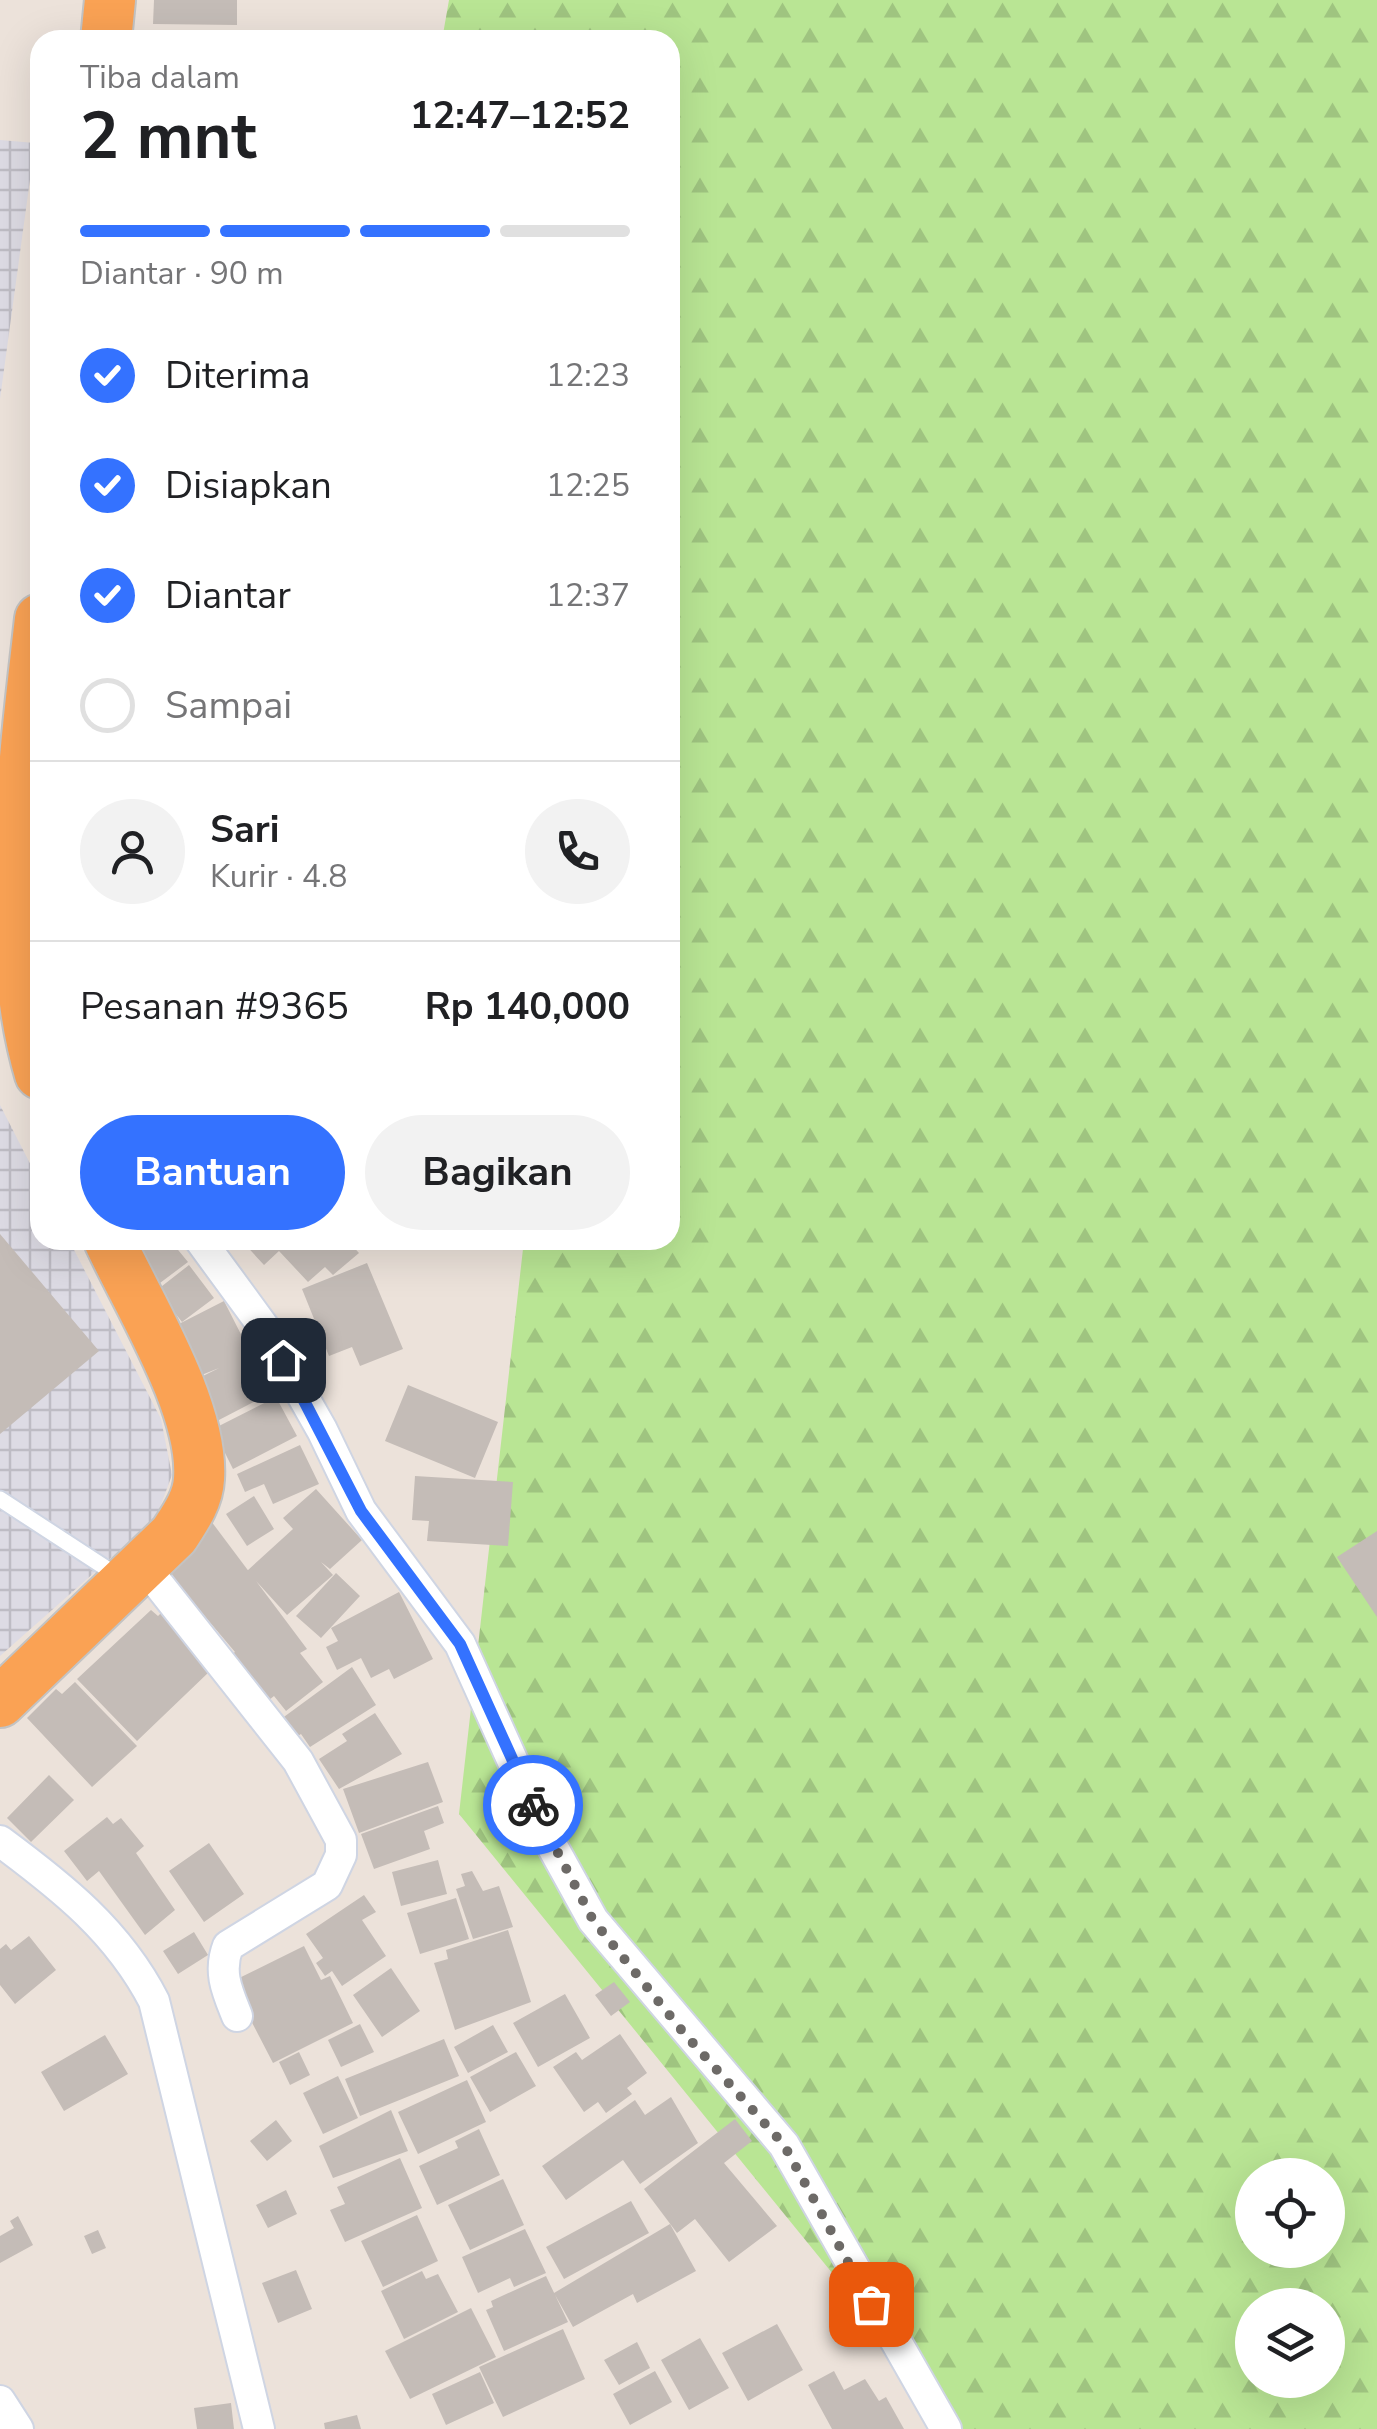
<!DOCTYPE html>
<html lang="id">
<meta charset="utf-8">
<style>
body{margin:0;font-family:"Nunito Sans",sans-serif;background:#f2f2f2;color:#202124;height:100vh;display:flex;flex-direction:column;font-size:38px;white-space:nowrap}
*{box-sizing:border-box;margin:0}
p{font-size:32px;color:#757577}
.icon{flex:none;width:55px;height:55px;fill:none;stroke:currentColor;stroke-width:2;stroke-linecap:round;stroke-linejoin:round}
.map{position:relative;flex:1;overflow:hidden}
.side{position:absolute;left:30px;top:30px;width:650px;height:1220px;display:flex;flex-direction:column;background:#fff;border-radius:30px;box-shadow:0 10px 40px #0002}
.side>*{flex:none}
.tools{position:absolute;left:1235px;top:2158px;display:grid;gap:20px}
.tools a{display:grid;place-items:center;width:110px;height:110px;border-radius:50%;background:#fff;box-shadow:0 10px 40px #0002;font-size:50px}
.pin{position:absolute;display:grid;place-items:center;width:85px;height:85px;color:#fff;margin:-42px;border-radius:20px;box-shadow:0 5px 15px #0006}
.courier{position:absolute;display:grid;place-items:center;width:100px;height:100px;margin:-50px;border:8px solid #3472ff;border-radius:50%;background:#fff;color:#222;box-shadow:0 2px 12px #0007}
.summary em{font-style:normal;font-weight:700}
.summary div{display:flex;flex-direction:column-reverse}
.summary{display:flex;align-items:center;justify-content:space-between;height:170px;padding:0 50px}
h1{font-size:65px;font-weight:700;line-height:75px}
.bar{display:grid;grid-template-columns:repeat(4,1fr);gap:15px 10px;align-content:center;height:120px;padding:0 50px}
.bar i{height:12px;border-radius:8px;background:#e0e0e0}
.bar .current{background:#3472ff}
.bar p{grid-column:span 4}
.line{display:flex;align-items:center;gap:25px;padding:0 50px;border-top:2px solid #e0e0e0}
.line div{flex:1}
.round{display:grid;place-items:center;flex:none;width:105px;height:105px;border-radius:52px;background:#f2f2f2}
ol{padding:0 50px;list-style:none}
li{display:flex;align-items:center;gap:30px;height:110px}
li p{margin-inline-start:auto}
li .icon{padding:10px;border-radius:50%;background:#3472ff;color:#fff;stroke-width:4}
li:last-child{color:#757577}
li i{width:55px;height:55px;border:5px solid #e0e0e0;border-radius:50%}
.button{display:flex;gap:20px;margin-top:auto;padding:20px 50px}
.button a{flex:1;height:115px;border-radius:60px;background:#3472ff;color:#fff;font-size:40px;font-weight:700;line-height:115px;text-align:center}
.button a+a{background:#f2f2f2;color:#202124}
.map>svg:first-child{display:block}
</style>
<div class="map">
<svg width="1377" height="2429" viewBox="0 0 1377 2429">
<defs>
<pattern id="industrial-grid" width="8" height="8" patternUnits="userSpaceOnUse" patternTransform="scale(2.5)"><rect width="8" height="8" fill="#dddbe4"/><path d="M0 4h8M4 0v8" fill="none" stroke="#bebcc4"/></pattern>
<pattern id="forest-firs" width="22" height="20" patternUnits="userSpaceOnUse" patternTransform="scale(2.5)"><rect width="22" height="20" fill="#b9e594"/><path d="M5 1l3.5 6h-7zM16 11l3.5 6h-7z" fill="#9fc480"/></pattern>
</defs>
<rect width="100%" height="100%" fill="#ece2da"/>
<path fill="url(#industrial-grid)" d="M0,140L35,143L0,399Z
M0,1105L40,1183V1240H69L161,1419L172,1475L156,1518L0,1656Z"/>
<path fill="url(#forest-firs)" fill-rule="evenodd" d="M449,0H1377V2429H959L459,1814L524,1240H670V40H442ZM1252,2175H1328V2250H1252ZM1252,2305H1328V2380H1252Z"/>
<path fill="#c4bcb7" d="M154,0H237V25L153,24Z
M178,30L278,34L277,40H178Z
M0,1234L99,1351L0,1434Z
M132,1240H180L174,1245L188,1262L160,1283Z
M241,1240H347L359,1253L333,1275L325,1267L308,1282L279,1251L264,1265Z
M367,1263L403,1349L360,1366L352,1347L329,1356L302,1289Z
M189,1265L214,1298L182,1322L157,1290Z
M224,1301L271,1393L217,1421L195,1380L219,1368L199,1376L173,1327Z
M408,1385L498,1422L475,1478L385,1441Z
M276,1397L297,1436L233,1469L213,1429Z
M300,1445L319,1484L273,1504L264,1484L245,1492L237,1474Z
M415,1476L513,1482L508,1546L427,1541L429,1521L412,1520Z
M316,1489L362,1540L330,1569L321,1562L333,1575L287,1615L247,1571L293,1529L283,1518Z
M254,1496L274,1529L247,1546L226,1514Z
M211,1521L307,1649L300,1653L323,1682L286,1711L274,1696L264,1704L228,1657L235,1652L165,1569Z
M1377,1531V1617L1337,1557Z
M336,1573L360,1596L321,1638L296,1616Z
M399,1592L433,1659L394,1679L389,1669L371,1678L361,1658L337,1670L326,1647L338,1641L331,1628Z
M165,1609L204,1651L197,1658L210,1671L137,1741L77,1679L151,1610L158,1616Z
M352,1667L376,1705L310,1747L301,1734L290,1741L277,1722Z
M75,1682L137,1746L92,1787L27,1718L56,1689L62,1694Z
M375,1713L402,1754L339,1789L319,1759L347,1741L342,1734Z
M428,1762L443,1802L359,1833L343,1789Z
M49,1775L74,1800L31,1842L7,1818Z
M438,1806L444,1823L424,1831L430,1849L374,1869L361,1834Z
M107,1817L113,1824L121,1818L144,1846L136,1853L175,1910L145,1935L99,1871L87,1881L64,1851Z
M209,1843L244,1894L204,1922L169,1871Z
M438,1860L447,1894L401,1906L392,1872Z
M472,1871L483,1891L499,1886L513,1927L473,1939L456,1889L465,1886L461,1874Z
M364,1895L376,1912L362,1920L386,1956L342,1986L332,1971L325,1976L316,1963L323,1958L306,1934Z
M456,1898L469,1939L420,1954L407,1913Z
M508,1930L531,2002L455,2030L434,1963L448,1959L446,1950Z
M194,1932L208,1955L178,1974L163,1951Z
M29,1936L56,1970L15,2004L0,1985V1949L6,1944L11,1950Z
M304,1946L321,1980L330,1976L353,2023L273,2063L231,1982Z
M391,1968L420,2011L382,2037L353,1995Z
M614,1982L630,2002L611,2016L595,1995Z
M565,1994L590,2038L538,2067L513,2023Z
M360,2024L374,2052L341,2067L328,2040Z
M493,2025L508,2052L468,2073L454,2047Z
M620,2034L647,2073L627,2088L632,2094L606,2113L598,2102L584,2112L553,2067L576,2052L582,2060Z
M105,2035L128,2074L64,2111L41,2072Z
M444,2039L459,2076L360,2116L345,2079Z
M299,2052L310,2075L290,2085L279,2062Z
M516,2052L536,2086L490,2112L470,2077Z
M338,2076L358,2118L323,2134L303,2093Z
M467,2080L486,2122L418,2154L398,2112Z
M671,2097L698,2143L640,2184L623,2160L566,2200L542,2166L635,2100L645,2115Z
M391,2110L408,2151L333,2178L319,2146Z
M735,2119L752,2141L724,2163L777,2226L729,2262L695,2219L677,2233L644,2189Z
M276,2120L292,2141L267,2161L250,2141Z
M479,2129L500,2175L437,2205L419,2166L458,2148L455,2141Z
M400,2158L422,2208L345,2242L330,2210L345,2204L337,2187Z
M503,2179L524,2225L470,2250L448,2205Z
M286,2190L297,2214L268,2228L256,2205Z
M631,2201L649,2233L564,2279L546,2247Z
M417,2215L438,2261L383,2287L361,2241Z
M18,2216L33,2245L0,2263V2236L14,2228L10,2221Z
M670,2224L696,2271L637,2303L633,2294L573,2327L554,2293Z
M525,2229L546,2273L514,2287L510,2278L478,2293L462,2257Z
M98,2230L106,2248L92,2254L84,2236Z
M296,2270L312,2309L278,2323L262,2283Z
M422,2271L426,2279L438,2274L458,2312L404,2339L381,2291Z
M546,2276L568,2322L504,2351L486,2310L493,2307L491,2301Z
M471,2308L496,2357L410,2399L385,2351Z
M777,2324L803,2370L748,2401L722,2353Z
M563,2329L585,2379L503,2417L479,2367Z
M700,2338L729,2388L689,2410L661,2360Z
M637,2342L650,2368L619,2385L604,2360Z
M655,2371L672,2402L630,2425L613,2394Z
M834,2371L844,2390L865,2379L879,2401L886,2397L904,2429H832L808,2385Z
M480,2372L494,2403L446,2425L432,2394Z
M231,2403L234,2429H197L194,2408Z
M357,2415L361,2429H325L324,2423Z"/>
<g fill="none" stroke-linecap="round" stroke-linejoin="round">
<g stroke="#cfd5e3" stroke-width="19">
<path id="service" d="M0,1499L118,1576"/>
</g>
<g stroke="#cfd5e3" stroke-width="34">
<path id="minor" d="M200,1240L263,1326L322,1430L361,1511L460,1644L546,1835L593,1920L784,2145L946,2429
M144,1566L298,1761L341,1840V1855L327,1885L228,1946C218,1972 227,1991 237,2016
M0,1841C62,1887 118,1931 154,2001L259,2429
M0,2401L18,2429"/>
</g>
<g stroke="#c3c3c3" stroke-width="54">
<path id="trunk" d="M106,40L110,0
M40,619C24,759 0,940 40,1074
M0,1702L174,1535C185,1518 198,1500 199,1479C204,1408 139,1305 109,1240"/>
</g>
<use href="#service" stroke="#fff" stroke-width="15"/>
<use href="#minor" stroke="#fff" stroke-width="30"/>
<use href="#trunk" stroke="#faa254" stroke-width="50"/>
</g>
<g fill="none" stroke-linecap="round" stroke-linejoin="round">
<path stroke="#6d6a67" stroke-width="10" stroke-dasharray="0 18" d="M533,1805L593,1920L683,2032L784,2145L871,2304"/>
<path stroke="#3472ff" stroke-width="12" d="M283,1360L361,1511L460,1644L533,1805"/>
</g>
</svg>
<div class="tools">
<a><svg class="icon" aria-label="locate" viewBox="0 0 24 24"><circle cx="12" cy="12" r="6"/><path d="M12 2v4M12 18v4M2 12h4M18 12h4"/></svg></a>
<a><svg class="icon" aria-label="layers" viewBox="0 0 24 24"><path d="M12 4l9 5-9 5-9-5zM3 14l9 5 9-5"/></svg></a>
</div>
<div class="pin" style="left:871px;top:2304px;background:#ea580c"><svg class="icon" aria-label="bag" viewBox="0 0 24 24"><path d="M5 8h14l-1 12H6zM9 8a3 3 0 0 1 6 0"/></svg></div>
<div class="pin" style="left:283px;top:1360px;background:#1f2937"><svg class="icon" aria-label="home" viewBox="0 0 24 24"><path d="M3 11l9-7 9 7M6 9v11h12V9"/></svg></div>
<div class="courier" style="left:533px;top:1805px"><svg class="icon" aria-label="bike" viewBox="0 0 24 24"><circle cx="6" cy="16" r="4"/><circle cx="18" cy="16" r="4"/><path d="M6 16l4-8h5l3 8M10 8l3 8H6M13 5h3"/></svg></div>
<section class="side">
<div class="summary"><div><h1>2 mnt</h1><p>Tiba dalam</p></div><em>12:47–12:52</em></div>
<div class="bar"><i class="current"></i><i class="current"></i><i class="current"></i><i></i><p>Diantar · 90 m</p></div>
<ol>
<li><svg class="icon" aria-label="check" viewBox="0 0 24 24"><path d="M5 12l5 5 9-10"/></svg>Diterima<p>12:23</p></li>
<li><svg class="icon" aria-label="check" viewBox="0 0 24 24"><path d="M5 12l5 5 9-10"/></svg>Disiapkan<p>12:25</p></li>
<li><svg class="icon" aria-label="check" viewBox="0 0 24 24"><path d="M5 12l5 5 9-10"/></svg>Diantar<p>12:37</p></li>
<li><i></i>Sampai</li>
</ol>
<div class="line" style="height:180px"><a class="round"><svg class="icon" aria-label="person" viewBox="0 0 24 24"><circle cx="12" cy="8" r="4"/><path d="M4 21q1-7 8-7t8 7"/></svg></a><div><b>Sari</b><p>Kurir · 4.8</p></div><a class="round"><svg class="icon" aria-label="phone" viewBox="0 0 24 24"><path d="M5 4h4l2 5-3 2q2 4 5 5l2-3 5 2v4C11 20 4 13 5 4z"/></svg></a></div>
<div class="line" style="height:130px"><div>Pesanan #9365</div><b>Rp 140,000</b></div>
<div class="button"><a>Bantuan</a><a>Bagikan</a></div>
</section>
</div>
